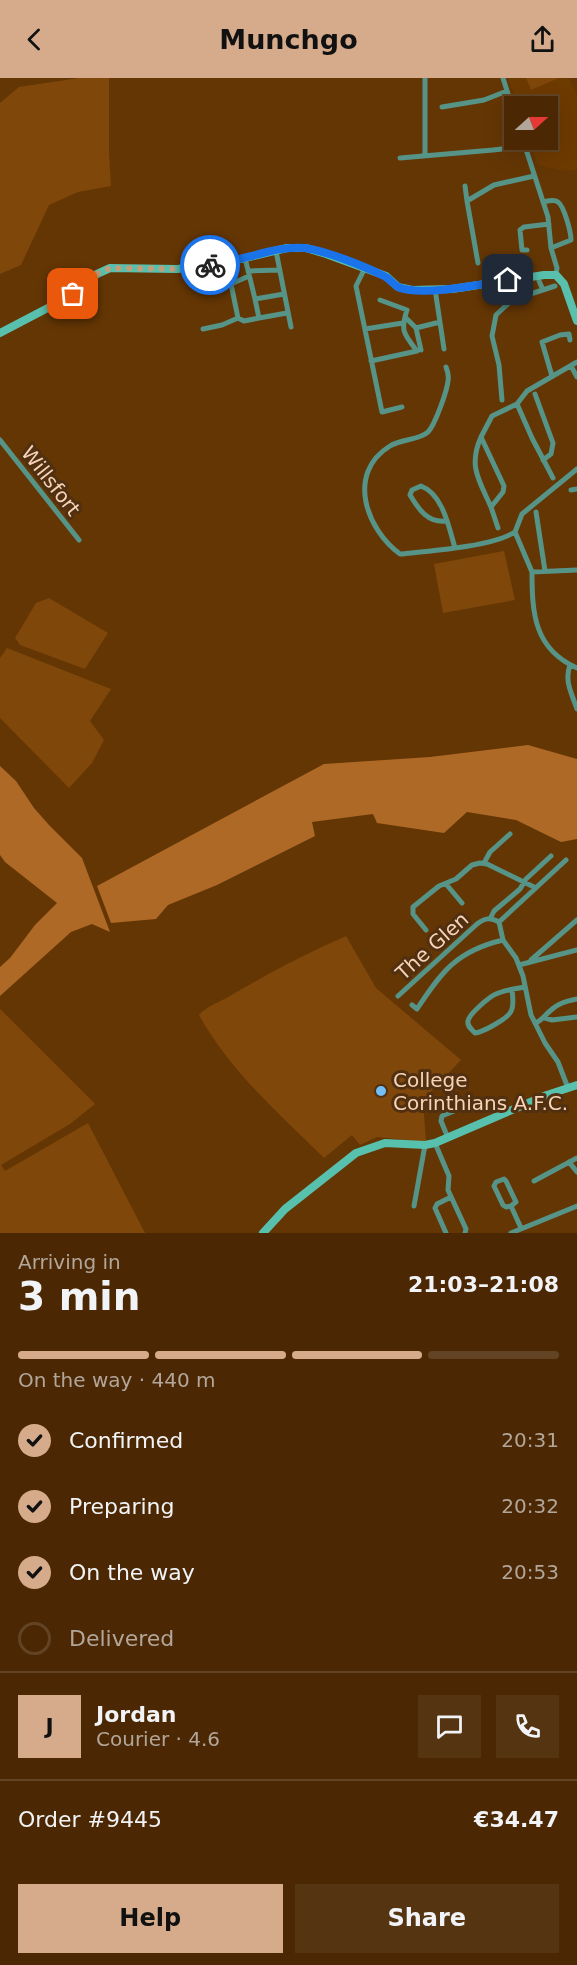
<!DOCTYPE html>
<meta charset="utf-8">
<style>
body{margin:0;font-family:"DejaVu Sans",sans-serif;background:#553412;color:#f1f3f6;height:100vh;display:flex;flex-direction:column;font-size:22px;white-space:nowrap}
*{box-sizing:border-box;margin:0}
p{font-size:20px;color:#b2a69a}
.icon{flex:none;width:33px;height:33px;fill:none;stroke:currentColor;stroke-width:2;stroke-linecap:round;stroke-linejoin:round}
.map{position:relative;height:1155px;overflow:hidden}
.panel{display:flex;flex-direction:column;background:#4b2803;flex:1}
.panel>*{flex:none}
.needle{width:39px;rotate:69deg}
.controls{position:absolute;left:504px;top:18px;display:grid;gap:12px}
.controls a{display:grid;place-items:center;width:54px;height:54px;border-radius:0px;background:#4b2803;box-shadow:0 6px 24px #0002,0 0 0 2px #624425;font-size:30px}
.pin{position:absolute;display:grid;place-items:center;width:51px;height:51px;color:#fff;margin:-26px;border-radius:12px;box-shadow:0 3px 9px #0006}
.courier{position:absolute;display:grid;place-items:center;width:60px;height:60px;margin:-30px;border:4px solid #1a73e8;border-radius:50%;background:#fff;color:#222;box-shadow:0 2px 8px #0007}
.summary em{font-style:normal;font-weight:600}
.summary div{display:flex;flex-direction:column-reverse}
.summary{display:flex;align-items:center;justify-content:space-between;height:102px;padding:0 18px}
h1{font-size:39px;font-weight:600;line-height:45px}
.bar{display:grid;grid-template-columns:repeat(4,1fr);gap:9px 6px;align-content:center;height:72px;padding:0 18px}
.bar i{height:8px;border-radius:4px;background:#624425}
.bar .selected{background:#d6ab8b}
.bar p{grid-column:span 4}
.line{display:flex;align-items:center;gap:15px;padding:0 18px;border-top:2px solid #624425}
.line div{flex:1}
.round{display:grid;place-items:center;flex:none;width:63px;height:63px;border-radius:0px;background:#553412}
ol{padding:0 18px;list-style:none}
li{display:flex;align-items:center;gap:18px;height:66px}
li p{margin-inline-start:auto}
li .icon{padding:6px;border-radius:50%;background:#d6ab8b;color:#111;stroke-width:4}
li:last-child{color:#b2a69a}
li i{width:33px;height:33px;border:3px solid #624425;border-radius:50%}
.action{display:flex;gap:12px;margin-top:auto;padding:12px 18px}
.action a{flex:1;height:69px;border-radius:0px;background:#d6ab8b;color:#111;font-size:24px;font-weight:600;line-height:69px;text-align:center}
.action a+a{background:#553412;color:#f1f3f6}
header{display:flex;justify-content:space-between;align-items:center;height:78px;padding:0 18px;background:#d6ab8b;color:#111;font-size:27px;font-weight:600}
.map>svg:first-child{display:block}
</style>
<header><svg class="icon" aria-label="back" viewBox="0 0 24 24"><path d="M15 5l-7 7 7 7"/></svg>Munchgo<svg class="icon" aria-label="share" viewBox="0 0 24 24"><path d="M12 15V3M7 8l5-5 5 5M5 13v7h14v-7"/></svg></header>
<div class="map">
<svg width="577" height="1155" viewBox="0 0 577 1155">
<rect width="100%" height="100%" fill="#643604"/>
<path fill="#6d3a00" d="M508,0H569L577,17V92L562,93L538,87L529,62H548V28H518Z"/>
<path fill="#7f470a" d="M79,0H109V74L111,108L78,114L49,127L21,187L0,196V25L19,9Z
M526,0H559L531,12Z
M504,473L515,522L443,535L434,486Z
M49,520L108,555L85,591L20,567L15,560L36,525Z
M7,570L111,611L90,643L104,662L92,685L69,710L0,640V580Z
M346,858L376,910L461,982L423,1022L426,1064L377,1059L360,1067L352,1057L324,1080C279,1036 230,993 199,937C208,927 220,924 230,918C269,895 305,876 346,858Z
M0,931L95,1026L70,1046L1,1087L5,1093L88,1045L145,1155H0Z"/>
<path fill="#ae6926" d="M528,667L577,681V761L561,764L516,742L467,734L444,755L377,745L373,736L312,744L315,758L217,807L168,827L156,841L111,845L97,808L324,686L430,679Z
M0,688L16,703L34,730L49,747L82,780L110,854L92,846L71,854L0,918V889L10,880L35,847L57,825L5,784L0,777Z"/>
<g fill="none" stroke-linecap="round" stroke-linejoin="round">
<path stroke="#569488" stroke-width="5" d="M425,0V78
M503,0L514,35
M442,29L484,22L507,13
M523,62L548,139L551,170L557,190L556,197
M400,80L493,72L511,70L524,65
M465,108L467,123
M543,124C548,123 554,121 558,124C564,128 571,154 571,162L551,170
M527,172H522L520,152L524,149L549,146
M276,173L291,249
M245,180L255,221
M478,185L467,123L494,107L534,98
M365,190L356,208L382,334L402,329
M248,193L279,192
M249,198L231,206L238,240L244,243L259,240
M508,202L512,222
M539,203L543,212
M203,205L222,204L231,206
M435,211L444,271
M284,216L255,221L259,240L287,235
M405,239L416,250L440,244
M416,250L421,272
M203,251L222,247L238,240
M365,251L403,245
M371,283L417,273C404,256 400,253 407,232L380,222
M571,288L577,299
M446,289C448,294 449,298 448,303C447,313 435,347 428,354C420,362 401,361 390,368C346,395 366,451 400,476C430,473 491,469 515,454
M552,298L542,264L560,257L569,256L570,262
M535,316L553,365L551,376L543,382
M502,322L499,287L492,258L496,237L512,222L555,208
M517,326L532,360L553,400
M481,359C468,388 479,402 491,429
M0,362L79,462
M571,412L577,411
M536,434L545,493
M446,443C428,445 419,432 410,417L412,412L421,408C443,416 449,450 455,470
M498,450L491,429L503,414L504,408L481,359L492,338L517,326L527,313L577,284
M515,454L522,436L577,391
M515,454L532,494L577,492
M532,494C532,535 534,571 577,590
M570,587C564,603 572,616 577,631
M484,785L490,774L510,756
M446,806L462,825
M490,841L494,833L520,811L526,801L551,778
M499,844L566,782
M426,852L413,836V829L439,808L456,801L472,787L480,785L487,786L536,810
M531,882L577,842
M519,887L577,872
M512,912C515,933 512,937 494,947C487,951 482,954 475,955C471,951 467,948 468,943C469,936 489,919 496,916C504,912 515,911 524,909
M398,918L477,846C485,840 490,839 499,844L503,862L516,880L523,898L531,937L545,965L558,984L568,1010
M412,927L417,931C442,893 457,873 503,862
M545,940L552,942L577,939
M536,945C543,941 544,938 550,933C558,925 567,923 577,921
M448,1060L441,1043L442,1038L454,1033
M435,1065L449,1098L448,1112L466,1151L465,1155
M569,1084L577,1094
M534,1103L577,1080
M414,1128L425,1067
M511,1128L516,1124L506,1103L504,1101L496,1104L494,1108L503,1127L506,1129L511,1128L521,1150
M446,1155L435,1130L437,1126L451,1119
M511,1155L577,1128"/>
<path stroke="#58c1ae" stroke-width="8" d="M0,255L65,221L97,196L110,190L177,191L215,187L287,170H306L326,176L386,198L398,209L412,212L452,211L544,197H556L564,206L577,243
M263,1155L285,1131L356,1075L385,1065L425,1067L435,1065L547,1017L577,1007"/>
</g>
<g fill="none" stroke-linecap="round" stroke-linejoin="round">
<path stroke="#c49d79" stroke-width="6" stroke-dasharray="0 10.8" d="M73,216L97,196L110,190L177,191L210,187"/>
<path stroke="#1a73e8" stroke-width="8" d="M210,187C242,184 274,167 305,170C326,173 364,188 384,198C389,200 393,206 398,209C421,219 483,206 508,202"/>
</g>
<circle fill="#73c0f6" stroke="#513011" stroke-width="2" cx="381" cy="1013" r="6"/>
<g text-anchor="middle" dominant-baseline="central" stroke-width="6" stroke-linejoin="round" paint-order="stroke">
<g font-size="20" fill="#f7d4b8" stroke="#513011">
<text transform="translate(51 403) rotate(52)">Willsfort</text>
<text transform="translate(432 868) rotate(-42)">The Glen</text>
</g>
<g font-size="20" fill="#f7d4b8" stroke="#513011" text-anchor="start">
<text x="393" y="1002">College<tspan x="393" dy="23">Corinthians A.F.C.</tspan></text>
</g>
</g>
</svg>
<div class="controls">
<a><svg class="needle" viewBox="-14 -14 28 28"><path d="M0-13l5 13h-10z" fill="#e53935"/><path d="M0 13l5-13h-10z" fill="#b2a69a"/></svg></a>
</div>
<div class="pin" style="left:73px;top:216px;background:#ea580c"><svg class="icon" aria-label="bag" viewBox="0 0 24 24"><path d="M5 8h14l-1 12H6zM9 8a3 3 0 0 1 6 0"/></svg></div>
<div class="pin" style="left:508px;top:202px;background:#1f2937"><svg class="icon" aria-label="home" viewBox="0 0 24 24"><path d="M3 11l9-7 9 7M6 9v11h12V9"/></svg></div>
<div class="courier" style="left:210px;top:187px"><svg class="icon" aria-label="bike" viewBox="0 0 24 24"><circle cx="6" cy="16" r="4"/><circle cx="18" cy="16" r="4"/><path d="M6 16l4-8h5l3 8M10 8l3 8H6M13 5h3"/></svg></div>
</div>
<section class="panel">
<div class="summary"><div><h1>3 min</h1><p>Arriving in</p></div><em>21:03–21:08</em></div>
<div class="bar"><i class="selected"></i><i class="selected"></i><i class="selected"></i><i></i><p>On the way · 440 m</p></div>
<ol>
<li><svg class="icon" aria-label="check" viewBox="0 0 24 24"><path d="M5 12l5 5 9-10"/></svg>Confirmed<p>20:31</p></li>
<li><svg class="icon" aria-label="check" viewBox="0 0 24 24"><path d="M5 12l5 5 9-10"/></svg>Preparing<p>20:32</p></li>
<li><svg class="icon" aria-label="check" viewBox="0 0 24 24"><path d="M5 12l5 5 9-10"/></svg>On the way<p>20:53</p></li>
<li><i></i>Delivered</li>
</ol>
<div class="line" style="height:108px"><b class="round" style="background:#d6ab8b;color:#111">J</b><div><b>Jordan</b><p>Courier · 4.6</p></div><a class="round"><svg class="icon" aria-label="chat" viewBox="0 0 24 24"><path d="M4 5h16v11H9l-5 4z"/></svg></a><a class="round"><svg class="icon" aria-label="phone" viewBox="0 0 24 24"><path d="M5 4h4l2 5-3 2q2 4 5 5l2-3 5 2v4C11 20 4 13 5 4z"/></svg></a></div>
<div class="line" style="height:78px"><div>Order #9445</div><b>€34.47</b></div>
<div class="action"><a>Help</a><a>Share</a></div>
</section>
